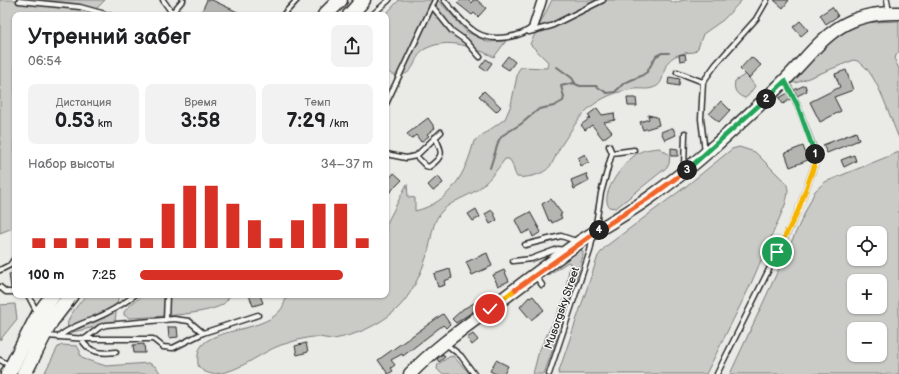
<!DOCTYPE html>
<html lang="ru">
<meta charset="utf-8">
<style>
:root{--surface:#fff;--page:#f2f2f2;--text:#202124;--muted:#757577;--accent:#d93025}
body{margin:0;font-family:"Balsamiq Sans",sans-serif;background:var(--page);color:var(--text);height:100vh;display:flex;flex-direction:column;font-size:15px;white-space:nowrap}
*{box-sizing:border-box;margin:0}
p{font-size:13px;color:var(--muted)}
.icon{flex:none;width:22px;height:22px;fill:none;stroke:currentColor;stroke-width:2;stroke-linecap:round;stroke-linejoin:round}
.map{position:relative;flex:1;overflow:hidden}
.panel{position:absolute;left:12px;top:12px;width:377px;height:286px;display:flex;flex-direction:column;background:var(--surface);border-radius:8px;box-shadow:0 1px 3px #0004}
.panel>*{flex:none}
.tools{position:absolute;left:847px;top:226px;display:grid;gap:8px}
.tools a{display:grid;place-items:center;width:40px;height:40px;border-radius:8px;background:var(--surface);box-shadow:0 1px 3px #0004;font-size:20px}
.pin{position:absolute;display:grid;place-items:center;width:34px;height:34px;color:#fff;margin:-17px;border:2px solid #fff;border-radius:50%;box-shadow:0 1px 4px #0007}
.km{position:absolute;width:20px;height:20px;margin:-10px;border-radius:50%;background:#222;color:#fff;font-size:11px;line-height:20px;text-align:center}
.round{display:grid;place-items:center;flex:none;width:42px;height:42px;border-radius:8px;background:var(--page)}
.overview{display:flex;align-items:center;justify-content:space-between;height:68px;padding:0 16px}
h1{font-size:22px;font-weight:800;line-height:30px}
.metrics{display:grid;grid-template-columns:repeat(3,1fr);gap:6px;height:68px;padding:4px 16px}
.metrics div{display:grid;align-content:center;border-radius:8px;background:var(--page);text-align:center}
.metrics b{font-size:20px;font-weight:800}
.metrics small{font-size:11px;font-weight:400}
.metrics p{font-size:11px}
.chart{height:112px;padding:8px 16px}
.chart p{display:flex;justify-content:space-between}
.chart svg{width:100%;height:72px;margin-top:4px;stroke:var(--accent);stroke-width:6}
ul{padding:0 16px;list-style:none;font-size:13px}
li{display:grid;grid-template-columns:64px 48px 1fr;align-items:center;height:30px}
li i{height:10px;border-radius:5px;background:var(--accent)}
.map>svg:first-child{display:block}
</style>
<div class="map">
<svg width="899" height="374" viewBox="0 0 899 374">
<rect width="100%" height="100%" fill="#eaeae6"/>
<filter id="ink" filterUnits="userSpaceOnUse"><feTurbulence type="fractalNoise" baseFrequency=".025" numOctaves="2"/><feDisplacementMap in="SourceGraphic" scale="8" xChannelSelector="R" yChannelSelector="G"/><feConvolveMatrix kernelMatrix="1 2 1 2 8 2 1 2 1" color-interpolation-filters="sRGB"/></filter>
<g filter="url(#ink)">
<path fill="#cacac7" stroke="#7a7a79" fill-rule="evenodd" d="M0,0H105L90,15H15V227L0,233Z
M399,0H438L467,32L488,42L506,41L494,57C475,48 456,40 435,45C431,46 427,48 423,50C413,59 415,75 399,75C393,76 390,74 386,69L385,15Z
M552,0H669L675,3L683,0H742L723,20L703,34L698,48L694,52C655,54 669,79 657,86C648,91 643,88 634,89C617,91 600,98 587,110C578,118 569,134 562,144C552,160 554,171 532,176C527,177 522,178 517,177C513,171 514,164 509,159H505C497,170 488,182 477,190C466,197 452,201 443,210C431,221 432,241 427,255C421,274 411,296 396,310C379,325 357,335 334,339C328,339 322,337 316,337C305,337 292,342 281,345C259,353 240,372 215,374C209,374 203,372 199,367C197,364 198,359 198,355C200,322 284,338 286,295H386V225L407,184L408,197L415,198V211C450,203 466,173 474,141L505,119L511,105L518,71L521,67L547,68L548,62L530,44Z
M899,21V52L896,55L895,60L899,69V138C890,119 875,64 854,60L796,83L789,82L790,77C809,61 837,31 862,24C874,21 887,22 899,21Z
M746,74L755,86L748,96L745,98C736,95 733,89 735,81Z
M739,147L755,152L786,183C790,191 787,197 785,205L750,286L706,374H558L598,256L605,247L685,187L732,149Z
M659,148L670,155L669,164L666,168L616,208L609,207C599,193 626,160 638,153C645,149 652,149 659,148Z
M899,152V374H730L815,191L825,182ZM854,233H880V259H854ZM854,281H880V307H854ZM854,329H880V355H854Z
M579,248L583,252V256L568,307L544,374H533L539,351L564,300L570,263L568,262L548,275L545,274Z
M86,295H121L118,298L115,321L113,323L73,332C57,327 80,303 86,295Z
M146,295H230C228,299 226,302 222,305C204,315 151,317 129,318L124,315V312C130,304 137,299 146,295Z
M15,304L17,319L0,340V305Z
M62,345L77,346L80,351V355L84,359L106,366L149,363L156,367L161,374H44L58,347Z
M453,356L470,374H442L437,369L438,364L449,357Z"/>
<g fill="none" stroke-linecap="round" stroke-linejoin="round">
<path stroke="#727270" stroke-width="2" d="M557,67L572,78L575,83
M490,168L499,140L503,135L521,124L539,109L554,106L563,101L564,97L561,86L573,83L580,86H596L607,93L615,92L624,83L641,76L647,72L656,56L662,53H669"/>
</g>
<path fill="#b4b4b1" stroke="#2b2b2b" d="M207,0H212L244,15H200Z
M460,0H468L471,3L473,0H477L486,8L478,17L474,13L472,15L457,3Z
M774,0H789L783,8Z
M832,7L838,16L826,24L820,15Z
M800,21L808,30L801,36L793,27Z
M685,54L686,60L680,61L679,55Z
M508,56L515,62L509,70L501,65Z
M751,57L761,65L749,78L740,69Z
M486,59L492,63L486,71L480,67Z
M846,70L853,90L834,97L841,111L820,122L810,102L840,87L835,74Z
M669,77L680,79L679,86L668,84Z
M805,85L807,91L797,96L794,90Z
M484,91L501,107L496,112L479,96Z
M788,93L791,99L783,104L779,98Z
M627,98H636L637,106H628Z
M721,101L730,110L719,122L709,114Z
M597,108L602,115L614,113L615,120L604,122L612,132L603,139L592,125L585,130L581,125L590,118L588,115Z
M648,115L657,117L659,125L643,130L640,122L649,119Z
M428,118L435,128L427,134L429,136L421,142L416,135L411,139L407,134Z
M671,128H673L676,135L665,140L661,132Z
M856,132L859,140L827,153L823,145Z
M803,146L808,160L790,167L785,153Z
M671,148L678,149V156H671Z
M585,154L589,162L581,166L578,158Z
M854,155L856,161L844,167L841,160Z
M394,173L402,180L386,196V175L390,178Z
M586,174L589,181L574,189L571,180Z
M438,176L443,183L433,191L428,185Z
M551,199L562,214L560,215L562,218L552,223L551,220L549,221L542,204Z
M476,209L480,217L473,221L468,214Z
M492,210L497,220L490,224L485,214Z
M530,212L541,232L533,237L530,230L522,234L515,220Z
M487,253L492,266L472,275L466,262Z
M450,269L452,278L444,281L445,285L438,287L434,274Z
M504,270L509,281L498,286L493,275Z
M15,273V288H11L9,274Z
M249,295H260L263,303L253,306Z
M533,296L544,310L531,320L520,307L529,297L530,298Z
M478,301L481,306L456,323L452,319L463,309Z
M443,314L450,324L446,328L443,325L403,356L402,354L391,360L395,365L391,368L393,371L388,374L378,360Z
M168,327H177L178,337L169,338Z
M473,334L478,340L472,345L467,338Z
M306,343L308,352L297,355L295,346Z
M144,344L145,353H134L133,345Z
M443,354L445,357L439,362L437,359Z
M496,360L508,366L504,374H496L490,371Z"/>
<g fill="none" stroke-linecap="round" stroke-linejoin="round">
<defs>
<path id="service" d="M163,0L172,13
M444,0C454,11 464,26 477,33C492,42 523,38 534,25
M887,0L889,12
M19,1L80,7L109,15
M432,6L452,31L466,41L480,57
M170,15L183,0
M283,15L297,0
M372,15L389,0
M529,32L551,26L603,0
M677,72L703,82
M386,104L435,0
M609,146L612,153
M705,152L701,119L703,82L716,64L756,19L767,0
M386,154L406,158L416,156L441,132
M416,156L426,166L429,167C444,156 443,153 435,137
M684,168L685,133
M595,230L601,193L612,153L634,150
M525,245L561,236L576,241
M513,261L531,259L558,249L563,250
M0,270L10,265L15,258
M535,275L542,285
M0,287L6,292H15
M28,295L37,312
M166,320L167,295
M47,336L86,339H153L163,347L173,348L203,333L258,315
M58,337C70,328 81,324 94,319C109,313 123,304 135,295
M81,338C88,353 101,354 116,352
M86,338L100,327L106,325L174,319L189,321L203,333
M446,344L461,356L474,374
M0,360L9,365
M549,374L590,251L593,236
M717,374L798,211L816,161L815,152L797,104L786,81"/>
<path id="minor" d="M534,25L542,0"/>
<path id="secondary" d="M410,374C432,351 458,332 484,313C516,289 548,264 581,241C603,226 627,214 649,198C695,166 735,128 776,89C818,50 832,11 899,13"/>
<path id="trunk" d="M325,15L340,0
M350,15L363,0
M8,374L39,314L53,295
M24,374L51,321L71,295"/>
</defs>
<use href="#service" stroke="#2b2b2b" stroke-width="7"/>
<use href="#minor" stroke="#2b2b2b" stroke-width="11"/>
<use href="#secondary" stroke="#2b2b2b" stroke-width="15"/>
<use href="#trunk" stroke="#2b2b2b" stroke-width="17"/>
<use href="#service" stroke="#f6f6f2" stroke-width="4"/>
<use href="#minor" stroke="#f6f6f2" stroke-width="8"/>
<use href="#secondary" stroke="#f6f6f2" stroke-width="12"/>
<use href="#trunk" stroke="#f6f6f2" stroke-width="14"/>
</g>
</g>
<g fill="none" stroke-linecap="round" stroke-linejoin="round" filter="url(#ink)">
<defs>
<path id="split-1" d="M777,252L798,211L816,161L815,154"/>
<path id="split-2" d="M766,99L785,81L797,104L815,154"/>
<path id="split-3" d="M687,170L766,99"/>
<path id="split-4" d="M599,230L649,198L687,170"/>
<path id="split-5" d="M512,292L599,230"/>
<path id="split-6" d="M490,309L512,292"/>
</defs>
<use href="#split-1" stroke="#fff" stroke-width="8"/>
<use href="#split-2" stroke="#fff" stroke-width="8"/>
<use href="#split-3" stroke="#fff" stroke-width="8"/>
<use href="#split-4" stroke="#fff" stroke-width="8"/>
<use href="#split-5" stroke="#fff" stroke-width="8"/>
<use href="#split-6" stroke="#fff" stroke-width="8"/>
<use href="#split-1" stroke="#f5b400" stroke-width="5"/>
<use href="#split-2" stroke="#22a559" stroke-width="5"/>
<use href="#split-3" stroke="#22a559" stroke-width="5"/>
<use href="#split-4" stroke="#f0652b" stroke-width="5"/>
<use href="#split-5" stroke="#f0652b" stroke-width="5"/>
<use href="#split-6" stroke="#f5b400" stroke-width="5"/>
</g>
<g text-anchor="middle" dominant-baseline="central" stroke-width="3" stroke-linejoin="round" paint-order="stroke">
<g font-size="11" fill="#2b2b2b" stroke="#f6f6f2">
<text transform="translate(562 308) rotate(-71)">Musorgsky Street</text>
</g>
</g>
</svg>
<div class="tools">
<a><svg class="icon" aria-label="locate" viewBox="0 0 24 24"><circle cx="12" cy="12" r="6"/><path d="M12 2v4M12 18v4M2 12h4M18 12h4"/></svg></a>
<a>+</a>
<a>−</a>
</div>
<div class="pin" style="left:777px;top:252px;background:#1e9e55"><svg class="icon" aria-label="arrive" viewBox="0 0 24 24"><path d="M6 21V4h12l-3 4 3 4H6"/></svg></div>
<div class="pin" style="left:490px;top:309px;background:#d93025"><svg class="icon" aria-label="check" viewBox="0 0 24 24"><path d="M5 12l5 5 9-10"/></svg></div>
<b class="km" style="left:815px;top:154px">1</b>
<b class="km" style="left:766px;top:99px">2</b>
<b class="km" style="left:687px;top:170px">3</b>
<b class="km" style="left:599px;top:230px">4</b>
<section class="panel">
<div class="overview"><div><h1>Утренний забег</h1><p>06:54</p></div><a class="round"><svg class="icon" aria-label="share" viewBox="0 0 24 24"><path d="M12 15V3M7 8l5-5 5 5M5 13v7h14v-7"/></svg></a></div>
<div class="metrics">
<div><p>Дистанция</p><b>0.53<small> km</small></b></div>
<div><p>Время</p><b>3:58</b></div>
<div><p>Темп</p><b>7:29<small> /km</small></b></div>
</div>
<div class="chart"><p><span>Набор высоты</span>34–37 m</p>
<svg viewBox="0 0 160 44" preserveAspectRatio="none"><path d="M5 44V38M15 44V38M25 44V38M35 44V38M45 44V38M55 44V38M65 44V17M75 44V6M85 44V6M95 44V17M105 44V27M115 44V38M125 44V27M135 44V17M145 44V17M155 44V38"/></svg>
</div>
<ul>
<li><b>100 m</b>7:25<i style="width:87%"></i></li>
</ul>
</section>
</div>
